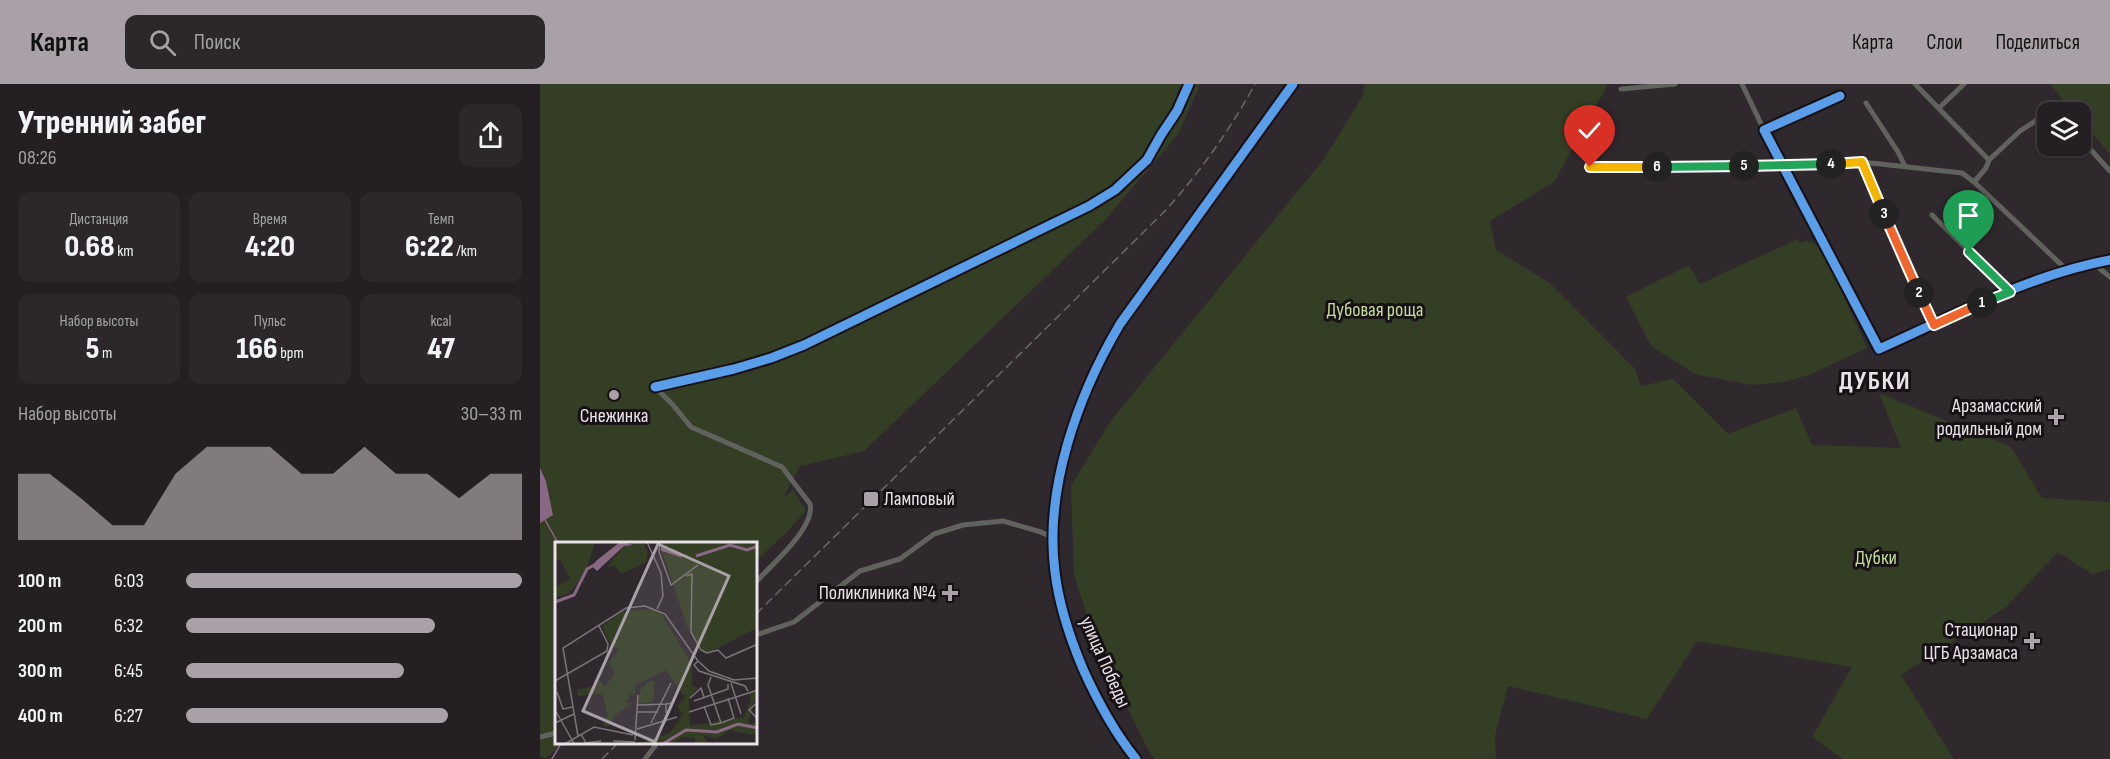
<!DOCTYPE html>
<html lang="ru">
<meta charset="utf-8">
<style>
:root{--surface:#231f22;--page:#2b272a;--text:#f1f3f6;--muted:#a3a2a5;--line:#403d40;--accent:#a9a1a7}
body{margin:0;font-family:"Sofia Sans Condensed",sans-serif;background:var(--page);color:var(--text);height:100vh;display:flex;flex-direction:column;font-size:22px;white-space:nowrap}
*{box-sizing:border-box;margin:0}
p{font-size:20px;color:var(--muted)}
.icon{flex:none;width:33px;height:33px;fill:none;stroke:currentColor;stroke-width:2;stroke-linecap:round;stroke-linejoin:round}
.map{position:relative;flex:1;overflow:hidden}
.drawer{display:flex;flex-direction:column;background:var(--surface);width:540px}
.drawer>*{flex:none}
.buttons{position:absolute;left:1497px;top:18px;display:grid;gap:12px}
.buttons a{display:grid;place-items:center;width:54px;height:54px;border-radius:12px;background:var(--surface);box-shadow:0 2px 4px #0004,0 0 0 2px var(--line);font-size:30px}
.pin{position:absolute;display:grid;place-items:center;width:51px;height:51px;color:#fff;margin:-62px -26px;border-radius:50% 50% 50% 0;rotate:-45deg;box-shadow:0 0 6px #0007}
.pin .icon{rotate:45deg}
.km{position:absolute;width:30px;height:30px;margin:-15px;border-radius:50%;background:#222;color:#fff;font-size:16px;line-height:30px;text-align:center}
.round{display:grid;place-items:center;flex:none;width:63px;height:63px;border-radius:12px;background:var(--page)}
.summary{display:flex;align-items:center;justify-content:space-between;height:102px;padding:0 18px}
h1{font-size:33px;font-weight:800;line-height:45px}
.stats{display:grid;grid-template-columns:repeat(3,1fr);gap:9px;height:102px;padding:6px 18px}
.stats div{display:grid;align-content:center;border-radius:12px;background:var(--page);text-align:center}
.stats b{font-size:30px;font-weight:800}
.stats small{font-size:16px;font-weight:400}
.stats p{font-size:16px}
.chart{height:168px;padding:12px 18px}
.chart p{display:flex;justify-content:space-between}
.chart svg{width:100%;height:108px;margin-top:6px;fill:var(--accent);opacity:.7}
ul{padding:0 18px;list-style:none;font-size:20px}
li{display:grid;grid-template-columns:96px 72px 1fr;align-items:center;height:45px}
li i{height:15px;border-radius:8px;background:var(--accent)}
header{display:flex;align-items:center;gap:36px;box-sizing:border-box;height:84px;padding:0 30px;background:var(--accent);color:#111}
header strong{font-size:28px}
nav{display:flex;gap:33px;margin-inline-start:auto;font-size:21px}
.search{width:420px;height:54px;background:var(--page);display:flex;align-items:center;gap:15px;box-sizing:border-box;padding:0 21px;border-radius:12px;color:var(--muted);font-size:22px}
main{display:flex;flex:1;min-height:0}
.map>svg:first-child{display:block}
</style>
<header>
<strong>Карта</strong>
<div class="search"><svg class="icon" aria-label="search" viewBox="0 0 24 24"><circle cx="10" cy="10" r="6"/><path d="M15 15l6 6"/></svg>Поиск</div>
<nav><a>Карта</a><a>Слои</a><a>Поделиться</a></nav>
</header>
<main>
<section class="drawer">
<div class="summary"><div><h1>Утренний забег</h1><p>08:26</p></div><a class="round"><svg class="icon" aria-label="share" viewBox="0 0 24 24"><path d="M12 15V3M7 8l5-5 5 5M5 13v7h14v-7"/></svg></a></div>
<div class="stats">
<div><p>Дистанция</p><b>0.68<small> km</small></b></div>
<div><p>Время</p><b>4:20</b></div>
<div><p>Темп</p><b>6:22<small> /km</small></b></div>
</div>
<div class="stats">
<div><p>Набор высоты</p><b>5<small> m</small></b></div>
<div><p>Пульс</p><b>166<small> bpm</small></b></div>
<div><p>kcal</p><b>47</b></div>
</div>
<div class="chart"><p><span>Набор высоты</span>30–33 m</p>
<svg viewBox="0 0 160 44" preserveAspectRatio="none"><path d="M0 44V17L10 17L20 27L30 38L40 38L50 17L60 6L70 6L80 6L90 17L100 17L110 6L120 17L130 17L140 27L150 17L160 17V44z"/></svg>
</div>
<ul>
<li><b>100 m</b>6:03<i style="width:100%"></i></li>
<li><b>200 m</b>6:32<i style="width:74%"></i></li>
<li><b>300 m</b>6:45<i style="width:65%"></i></li>
<li><b>400 m</b>6:27<i style="width:78%"></i></li>
</ul>
</section>
<div class="map">
<svg width="1570" height="675" viewBox="0 0 1570 675">
<rect width="100%" height="100%" fill="#2f292e"/>
<path fill="#343e24" d="M0,0H660L639,49L565,136L324,367L260,382L243,414L253,406L266,426L249,446L216,477V459H16V658L22,659L6,674L0,672V439L13,431L6,397L0,384Z
M825,0H1068L1014,98L950,137L956,166L1010,199L1095,285L1101,302L1133,295L1188,350L1256,324L1272,361L1361,364L1339,309L1471,363L1502,414L1570,418V485L1552,490L1518,468L1466,523L1361,591L1414,675H1303L1272,653L1312,583L1157,557L1107,635L968,602L955,652L956,675H615L607,664L557,562L534,491L531,402L570,338L784,75L822,13Z
M1510,0H1570V70L1541,37L1540,28H1533Z
M1258,155L1260,159L1265,157L1273,159L1283,166L1327,264L1271,290L1245,298L1211,301L1155,290L1111,262L1086,213L1149,181L1160,200Z"/>
<path fill="#896883" d="M0,384L6,397L13,431L0,439Z"/>
<g fill="none" stroke-linecap="round" stroke-linejoin="round">
<path stroke="#896883" stroke-width="1.5" d="M5,436L18,459
M12,675L22,658"/>
<path stroke="#61625e" stroke-width="5" d="M1202,0L1224,46
M1375,0L1449,76L1446,84L1434,98
M1081,5L1135,0
M1300,12L1224,46L1339,265C1413,232 1489,191 1570,176
M1326,19L1358,68L1365,82
M1399,24L1424,0
M1551,66L1570,87
M1449,76L1480,47L1508,29
M1322,78L1353,153L1394,241
M1050,83L1241,82L1322,78L1422,89L1434,98L1528,187
M1392,131L1470,208
M1553,179L1570,193
M115,303L194,285L231,274L264,261L549,122L575,106L607,76L621,51L637,27L649,0
M115,303L133,321L151,343L242,383L270,420C276,443 231,481 216,498
M216,551L254,538L320,487L360,475L394,450L423,441L463,437L501,448L513,454
M0,653L16,649
M105,675L118,658"/>
<path stroke="#646461" stroke-width="8" d="M596,675C574,648 557,616 543,585C530,554 519,522 515,488C504,405 538,311 580,240L753,0"/>
<path stroke="#696867" stroke-width="1.5" stroke-dasharray="9 4.5" stroke-linecap="butt" d="M216,530L625,127C660,88 690,46 715,0
M62,675L79,658"/>
<defs>
<path id="cycleway" d="M1300,12L1224,46L1339,265C1413,232 1489,191 1570,176
M115,303L194,285L231,274L264,261L549,122L575,106L607,76L621,51L637,27L649,0
M596,675C574,648 557,616 543,585C530,554 519,522 515,488C504,405 538,311 580,240L753,0"/>
</defs>
<use href="#cycleway" stroke="#171116" stroke-width="13"/>
<use href="#cycleway" stroke="#5a9eea" stroke-width="9"/>
</g>
<g fill="none" stroke-linecap="round" stroke-linejoin="round">
<defs>
<path id="split-1" d="M1429,168L1470,208L1442,219"/>
<path id="split-2" d="M1379,209L1394,241L1442,219"/>
<path id="split-3" d="M1344,130L1379,209"/>
<path id="split-4" d="M1291,80L1322,78L1344,130"/>
<path id="split-5" d="M1204,82L1291,80"/>
<path id="split-6" d="M1117,83L1204,82"/>
<path id="split-7" d="M1050,83H1117"/>
</defs>
<use href="#split-1" stroke="#fff" stroke-width="12"/>
<use href="#split-2" stroke="#fff" stroke-width="12"/>
<use href="#split-3" stroke="#fff" stroke-width="12"/>
<use href="#split-4" stroke="#fff" stroke-width="12"/>
<use href="#split-5" stroke="#fff" stroke-width="12"/>
<use href="#split-6" stroke="#fff" stroke-width="12"/>
<use href="#split-7" stroke="#fff" stroke-width="12"/>
<use href="#split-1" stroke="#22a559" stroke-width="8"/>
<use href="#split-2" stroke="#f0652b" stroke-width="8"/>
<use href="#split-3" stroke="#f0652b" stroke-width="8"/>
<use href="#split-4" stroke="#f5b400" stroke-width="8"/>
<use href="#split-5" stroke="#22a559" stroke-width="8"/>
<use href="#split-6" stroke="#22a559" stroke-width="8"/>
<use href="#split-7" stroke="#f5b400" stroke-width="8"/>
</g>
<g fill="#a9a1a7" stroke="#171116" stroke-width="2">
<circle cx="74" cy="311" r="6"/>
<path d="M1513 324h6v6h6v6h-6v6h-6v-6h-6v-6h6z"/>
<rect x="323" y="407" width="16" height="16" rx="3"/>
<path d="M407 500h6v6h6v6h-6v6h-6v-6h-6v-6h6z"/>
<path d="M1489 548h6v6h6v6h-6v6h-6v-6h-6v-6h6z"/>
</g>
<g text-anchor="middle" dominant-baseline="central" stroke-width="6" stroke-linejoin="round" paint-order="stroke">
<g font-size="20" fill="#c2dc9b" stroke="#171116">
<text x="835" y="226">Дубовая роща</text>
<text x="1336" y="474">Дубки</text>
</g>
<g font-size="20" fill="#eae2e8" stroke="#171116" text-anchor="end">
<text x="1502" y="322">Арзамасский<tspan x="1502" dy="23">родильный дом</tspan></text>
<text x="74" y="332" text-anchor="middle">Снежинка</text>
<text x="344" y="415" text-anchor="start">Ламповый</text>
<text x="396" y="509">Поликлиника №4</text>
<text x="1478" y="546">Стационар<tspan x="1478" dy="23">ЦГБ Арзамаса</tspan></text>
</g>
<g font-size="20" fill="#eae2e8" stroke="#171116">
<text transform="translate(565 578) rotate(66)">улица Победы</text>
</g>
<g font-size="26" font-weight="bold" letter-spacing="1.5" fill="#eae2e8" stroke="#171116">
<text x="1335" y="297">ДУБКИ</text>
</g>
</g>
<g transform="translate(15 458)">
<rect width="202" height="202" fill="#2f292e"/>
<path d="M0,0H40L30,32L14,51L0,56V45L15,37L5,17L0,19ZM76,0L89,2L93,12L90,21L66,32L61,24L52,25L69,4L79,3ZM104,0H202V86L153,111L148,109L133,87ZM97,67L106,71L137,123V143L142,146L134,157L135,184L189,175L196,157L193,150H202L193,181H202V189L198,193L175,188L161,197L148,193L154,202H132L140,201V196L128,195L116,202H81L115,191L125,177L127,172L122,164L130,156L111,128L81,143L80,152H76L71,161H78L59,174L54,184H47L53,173L47,151L23,154L22,148L39,144L45,138L50,145L60,131L54,121L64,108L56,103L47,84L67,69ZM94,139H100L98,160L83,162L85,148Z" fill="#343e24"/>
<path d="M65,0L79,3L69,4L42,29L38,25L41,19Z" fill="#896883"/>
<path fill="none" stroke="#896883" stroke-width="3" d="M106,7L127,14M141,14L175,3L192,8L203,4M0,60L19,53L32,27L41,22M106,203L131,188L162,190L183,182L203,186"/>
<path fill="none" stroke="#7a7378" stroke-width="1.5" d="M92,0L106,31L108,54L102,67M105,0L104,10L116,43L143,23M131,34L137,32L136,90L146,108L152,111L163,108L171,116L203,102M143,119L139,123L144,129L190,144L193,149M156,135L153,143L166,181M0,139L52,109L53,102L44,84M176,141L186,172M2,150L8,167L18,165M135,156L146,146L149,155M139,159L173,147V142M203,160L194,168L203,177M111,162L118,161L123,148M83,163L111,162V171M149,164L156,183L166,181L179,176L173,156M0,168L20,203M83,170H103M134,170L203,148M0,181L19,172M96,181L116,141M82,187L122,175M26,192L31,201L46,199M23,194L8,106L71,66L90,64L110,72L143,119L154,129L179,138L203,136M80,198L83,153M58,199L80,200M8,203L39,185L78,193"/>
<path fill="#a9a1a7" fill-opacity="0.15" stroke="#a9a1a7" stroke-width="3" d="M103,2L174,34L100,200L28,169Z"/>
<rect width="202" height="202" fill="none" stroke="#eae2e8" stroke-width="3"/>
</g>
</svg>
<div class="buttons">
<a><svg class="icon" aria-label="layers" viewBox="0 0 24 24"><path d="M12 4l9 5-9 5-9-5zM3 14l9 5 9-5"/></svg></a>
</div>
<div class="pin" style="left:1429px;top:168px;background:#1e9e55"><svg class="icon" aria-label="arrive" viewBox="0 0 24 24"><path d="M6 21V4h12l-3 4 3 4H6"/></svg></div>
<div class="pin" style="left:1050px;top:83px;background:#d93025"><svg class="icon" aria-label="check" viewBox="0 0 24 24"><path d="M5 12l5 5 9-10"/></svg></div>
<b class="km" style="left:1442px;top:219px">1</b>
<b class="km" style="left:1379px;top:209px">2</b>
<b class="km" style="left:1344px;top:130px">3</b>
<b class="km" style="left:1291px;top:80px">4</b>
<b class="km" style="left:1204px;top:82px">5</b>
<b class="km" style="left:1117px;top:83px">6</b>
</div>
</main>
